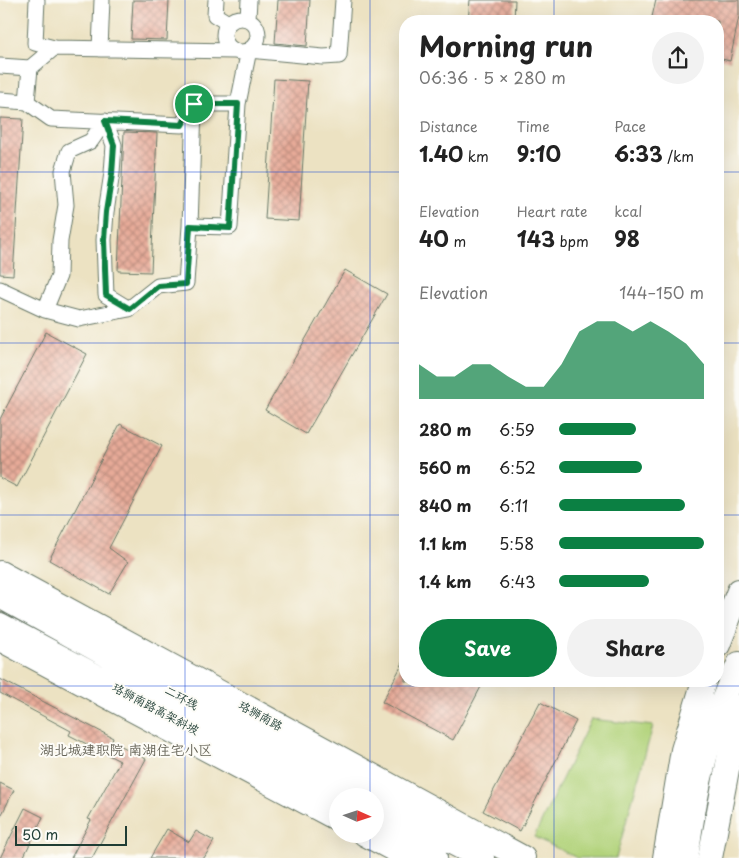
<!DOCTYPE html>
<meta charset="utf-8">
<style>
:root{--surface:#fff;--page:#f2f2f2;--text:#222;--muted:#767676;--accent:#0b8043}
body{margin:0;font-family:"Playpen Sans","LXGW WenKai TC",sans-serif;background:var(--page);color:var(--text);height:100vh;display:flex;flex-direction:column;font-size:19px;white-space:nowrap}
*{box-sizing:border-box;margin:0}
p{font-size:16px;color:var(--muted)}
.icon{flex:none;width:28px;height:28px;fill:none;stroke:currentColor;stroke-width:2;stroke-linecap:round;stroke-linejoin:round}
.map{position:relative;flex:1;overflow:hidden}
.details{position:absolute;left:399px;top:15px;width:325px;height:672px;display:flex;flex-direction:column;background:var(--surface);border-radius:20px;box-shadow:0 5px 20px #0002}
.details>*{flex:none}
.needle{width:32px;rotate:93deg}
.buttons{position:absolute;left:329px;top:788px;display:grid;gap:10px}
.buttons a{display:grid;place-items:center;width:55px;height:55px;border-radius:50%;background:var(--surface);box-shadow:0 5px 20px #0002;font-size:25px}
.scale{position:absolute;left:15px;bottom:12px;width:112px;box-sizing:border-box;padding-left:5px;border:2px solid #1f3d34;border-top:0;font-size:14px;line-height:18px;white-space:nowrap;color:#1f3d34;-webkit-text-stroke:4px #fdfcf7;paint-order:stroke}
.pin{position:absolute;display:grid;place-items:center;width:42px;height:42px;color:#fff;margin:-21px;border:2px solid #fff;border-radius:50%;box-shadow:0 1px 5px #0007}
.round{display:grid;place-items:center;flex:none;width:52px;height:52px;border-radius:26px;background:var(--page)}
.headline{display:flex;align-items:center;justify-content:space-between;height:85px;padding:0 20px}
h1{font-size:28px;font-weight:700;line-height:38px}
.figures{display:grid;grid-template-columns:repeat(3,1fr);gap:8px;height:85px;padding:5px 20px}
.figures div{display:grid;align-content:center}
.figures b{font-size:21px;font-weight:700}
.figures small{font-size:14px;font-weight:400}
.figures p{font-size:14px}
.chart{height:140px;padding:10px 20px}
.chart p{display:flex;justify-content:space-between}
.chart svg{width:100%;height:90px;margin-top:5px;fill:var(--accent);opacity:.7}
.cta{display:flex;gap:10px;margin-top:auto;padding:10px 20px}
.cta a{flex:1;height:58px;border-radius:30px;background:var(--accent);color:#fff;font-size:20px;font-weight:700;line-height:58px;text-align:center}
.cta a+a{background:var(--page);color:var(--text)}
ul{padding:0 20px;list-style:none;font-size:16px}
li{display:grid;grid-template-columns:80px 60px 1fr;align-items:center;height:38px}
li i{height:12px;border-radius:6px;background:var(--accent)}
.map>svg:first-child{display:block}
</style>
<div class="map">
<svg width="739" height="858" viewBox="0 0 739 858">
<defs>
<pattern id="building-cross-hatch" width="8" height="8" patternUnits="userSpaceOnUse" patternTransform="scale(1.25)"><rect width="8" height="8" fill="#e7aa98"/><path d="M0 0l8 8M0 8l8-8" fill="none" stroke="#bb8c7d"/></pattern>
</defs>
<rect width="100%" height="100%" fill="#fdfcf7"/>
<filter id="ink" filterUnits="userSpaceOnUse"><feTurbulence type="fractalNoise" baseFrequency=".02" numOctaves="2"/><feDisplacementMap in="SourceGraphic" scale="10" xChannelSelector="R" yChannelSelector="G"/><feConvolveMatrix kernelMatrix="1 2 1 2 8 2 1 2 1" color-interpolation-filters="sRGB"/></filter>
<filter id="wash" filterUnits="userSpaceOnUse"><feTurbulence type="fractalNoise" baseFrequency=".0096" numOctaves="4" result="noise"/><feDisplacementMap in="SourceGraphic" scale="20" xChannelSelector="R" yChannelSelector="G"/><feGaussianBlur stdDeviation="1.12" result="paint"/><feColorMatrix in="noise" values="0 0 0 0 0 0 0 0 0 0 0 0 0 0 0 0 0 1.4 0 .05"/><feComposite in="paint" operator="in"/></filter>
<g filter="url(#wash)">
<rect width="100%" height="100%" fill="#ece2c2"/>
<path fill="#b2d37c" stroke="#688858" d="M591,719L653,726L616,858H577L534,837Z"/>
<g id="blocks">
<path fill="url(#building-cross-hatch)" d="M133,0H169L167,40L131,39Z
M278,0H310L307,46L275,43Z
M470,0H515L514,21H468Z
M656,0H739V16L730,61L718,58V21H651Z
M274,79L308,81L299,221L265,219Z
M0,118L23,119L13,275L0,274Z
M124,132L157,133L151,272L118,271Z
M345,270L387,294L306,434L265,410Z
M46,332L87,354L17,487L0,478V419Z
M120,424L162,446L109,548L128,562L109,594L49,560Z
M405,659V681H484L453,740L382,702Z
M0,679L113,738L112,741L146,759L92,858H71L91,820L88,819L120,761L69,735L71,731L0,693Z
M540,702L576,721L520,831L483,811Z
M0,783L14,790L0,818Z
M25,808L43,817L23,858H0Z
M167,829L189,842L196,831L214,841L204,858H150Z"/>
</g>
</g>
<g filter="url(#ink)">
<use href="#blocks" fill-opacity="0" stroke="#677766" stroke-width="1"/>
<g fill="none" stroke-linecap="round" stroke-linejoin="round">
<defs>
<path id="minor" d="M37,0L35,43L54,48
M216,0L215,15L228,23
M224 35a17 17 0 1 1 34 0a17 17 0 1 1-34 0Z
M248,18L249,0
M100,49L102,0
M235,51L54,48L30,68L27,102L51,119L182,125L194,104H238L249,50L323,57L339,56L343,0
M0,66L30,68
M0,100L27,102
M194,107L190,226L230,227L238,104
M0,289L45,310
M129,309L106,295L104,240L106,212L112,173L114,145L105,121L91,141L69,151L63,171L66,205L60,241L59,276L45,310L79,319L129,309L158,286L186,283L190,226"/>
<path id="primary" d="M0,573L523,858
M0,639L338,819
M365,834L410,858
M710,858L739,707"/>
<path id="trunk" d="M0,596L364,796
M0,625L338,805
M718,645L739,591
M375,802L482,858
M375,825L435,858
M665,858L683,750L704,681
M686,858C695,791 709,724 739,664"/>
</defs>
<use href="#minor" stroke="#677766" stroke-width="17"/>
<use href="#primary" stroke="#677766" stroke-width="26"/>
<use href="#trunk" stroke="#677766" stroke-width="26"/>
<use href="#minor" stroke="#fff" stroke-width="15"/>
<use href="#primary" stroke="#fff" stroke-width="24"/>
<use href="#trunk" stroke="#fff" stroke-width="24"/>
</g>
</g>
<g fill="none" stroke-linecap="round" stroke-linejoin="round" filter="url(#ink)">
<defs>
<path id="route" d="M194,104H238L230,228L190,226L186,284L158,286L130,309L106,295L104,240L106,212L112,174L114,145L105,121L182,125Z"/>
</defs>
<use href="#route" stroke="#fff" stroke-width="10"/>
<use href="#route" stroke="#0b8043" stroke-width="6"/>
</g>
<path fill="none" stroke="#1d4ed8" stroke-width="1" stroke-opacity="0.55" d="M185,0V858M370,0V796M554,0V21M0,172H405M718,172H739M0,343H405M718,343H739M0,515H405M718,515H739M554,681V858M0,686H739M370,834V858"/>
<g text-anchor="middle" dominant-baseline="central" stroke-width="4" stroke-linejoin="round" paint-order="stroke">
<g font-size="12" fill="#1f3d34" stroke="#fdfcf7">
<text transform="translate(182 697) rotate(29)">二环线</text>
<text transform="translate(156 708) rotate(28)">珞狮南路高架斜坡</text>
<text transform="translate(261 715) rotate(29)">珞狮南路</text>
</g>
<g font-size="14" fill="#656357" stroke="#fdfcf7">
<text x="126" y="749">湖北城建职院 南湖住宅小区</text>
</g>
</g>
</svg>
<div class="buttons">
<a><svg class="needle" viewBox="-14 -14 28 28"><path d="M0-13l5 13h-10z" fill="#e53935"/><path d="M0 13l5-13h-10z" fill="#767676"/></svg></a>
</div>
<div class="scale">50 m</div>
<div class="pin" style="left:194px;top:104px;background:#1e9e55"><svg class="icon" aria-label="arrive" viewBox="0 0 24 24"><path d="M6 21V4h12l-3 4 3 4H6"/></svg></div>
<section class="details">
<div class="headline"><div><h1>Morning run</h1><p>06:36 · 5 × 280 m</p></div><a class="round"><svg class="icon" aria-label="share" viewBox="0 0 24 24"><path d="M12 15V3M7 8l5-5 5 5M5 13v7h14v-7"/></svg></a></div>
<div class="figures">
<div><p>Distance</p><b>1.40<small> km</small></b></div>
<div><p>Time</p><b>9:10</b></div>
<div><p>Pace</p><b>6:33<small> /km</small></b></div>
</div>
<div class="figures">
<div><p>Elevation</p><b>40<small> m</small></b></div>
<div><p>Heart rate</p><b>143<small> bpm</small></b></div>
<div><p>kcal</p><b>98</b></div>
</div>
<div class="chart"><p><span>Elevation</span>144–150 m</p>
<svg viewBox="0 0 160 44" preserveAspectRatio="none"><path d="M0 44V27L10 33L20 33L30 27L40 27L50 33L60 38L70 38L80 27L90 11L100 6L110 6L120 11L130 6L140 11L150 17L160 27V44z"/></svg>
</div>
<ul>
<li><b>280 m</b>6:59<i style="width:53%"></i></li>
<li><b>560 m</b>6:52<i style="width:57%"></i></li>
<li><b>840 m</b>6:11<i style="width:87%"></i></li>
<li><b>1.1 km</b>5:58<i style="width:100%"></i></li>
<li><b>1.4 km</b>6:43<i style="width:62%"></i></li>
</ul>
<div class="cta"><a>Save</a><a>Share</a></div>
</section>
</div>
